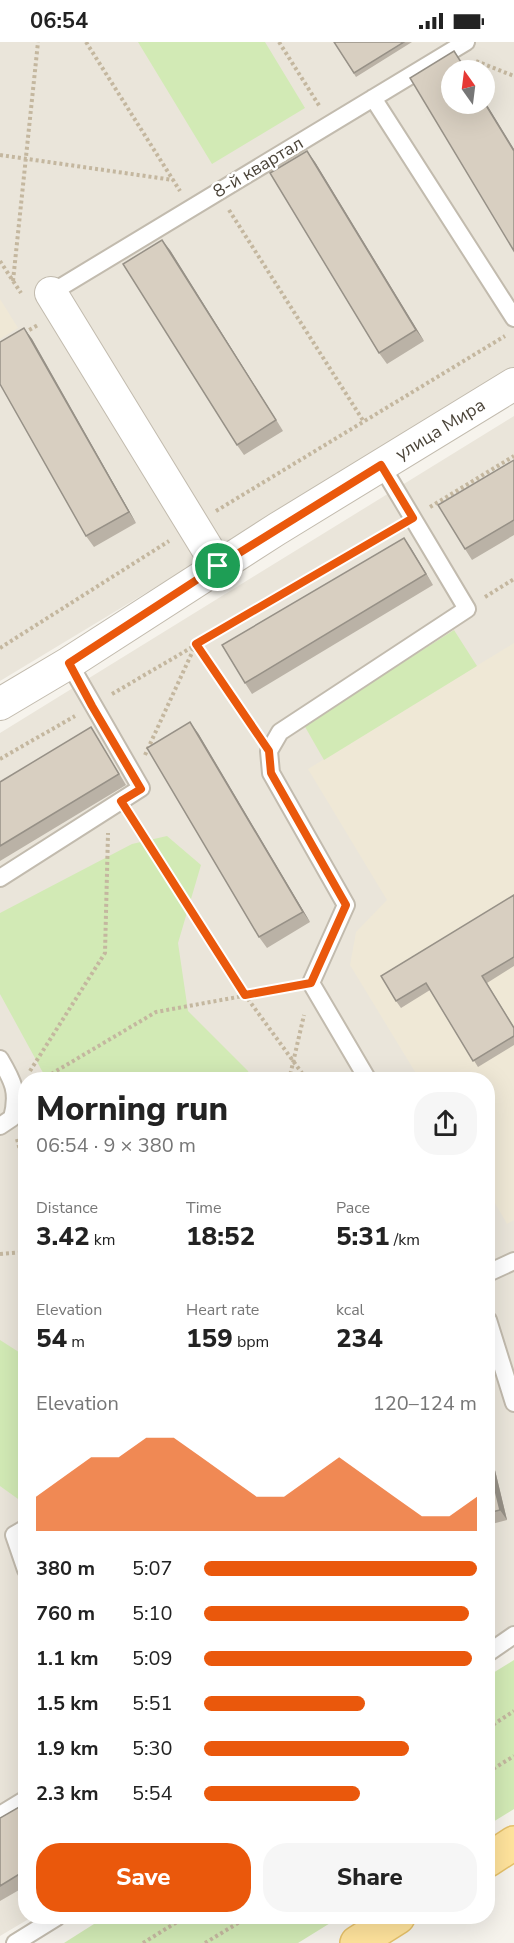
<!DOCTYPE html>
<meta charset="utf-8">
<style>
:root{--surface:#fff;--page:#f6f6f6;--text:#222;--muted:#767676;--accent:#ea580c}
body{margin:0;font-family:"Nunito Sans",sans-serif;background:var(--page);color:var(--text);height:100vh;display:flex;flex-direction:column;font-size:22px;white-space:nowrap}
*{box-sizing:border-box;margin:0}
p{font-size:20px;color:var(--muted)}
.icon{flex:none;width:33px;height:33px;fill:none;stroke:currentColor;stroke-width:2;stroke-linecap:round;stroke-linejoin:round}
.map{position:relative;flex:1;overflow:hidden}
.side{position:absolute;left:18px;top:1030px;width:477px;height:852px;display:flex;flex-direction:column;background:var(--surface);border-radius:24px;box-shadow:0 6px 24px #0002}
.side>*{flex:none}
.needle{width:39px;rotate:346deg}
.buttons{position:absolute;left:441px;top:18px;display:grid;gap:12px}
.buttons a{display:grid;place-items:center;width:54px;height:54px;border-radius:50%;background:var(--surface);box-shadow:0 6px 24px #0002;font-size:30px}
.pin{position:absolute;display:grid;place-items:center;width:51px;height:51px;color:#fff;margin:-26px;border:3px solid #fff;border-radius:50%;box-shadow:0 2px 6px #0007}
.round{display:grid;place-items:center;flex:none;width:63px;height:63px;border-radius:24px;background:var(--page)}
.summary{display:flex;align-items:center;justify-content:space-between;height:102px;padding:0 18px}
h1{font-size:33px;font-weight:800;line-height:45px}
.figures{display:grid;grid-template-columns:repeat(3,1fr);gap:9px;height:102px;padding:6px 18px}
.figures div{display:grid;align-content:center}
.figures b{font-size:26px;font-weight:800}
.figures small{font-size:16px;font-weight:400}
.figures p{font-size:16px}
.chart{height:168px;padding:12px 18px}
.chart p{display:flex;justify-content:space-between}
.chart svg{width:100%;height:108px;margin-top:6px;fill:var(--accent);opacity:.7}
.primary-button{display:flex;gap:12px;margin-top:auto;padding:12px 18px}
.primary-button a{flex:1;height:69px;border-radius:24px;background:var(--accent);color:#fff;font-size:24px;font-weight:800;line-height:69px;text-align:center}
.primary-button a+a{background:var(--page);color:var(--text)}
ul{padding:0 18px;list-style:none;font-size:20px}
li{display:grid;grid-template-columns:96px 72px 1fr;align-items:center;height:45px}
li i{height:15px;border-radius:8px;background:var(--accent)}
.status{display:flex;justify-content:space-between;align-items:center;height:42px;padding:0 30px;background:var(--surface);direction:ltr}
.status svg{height:16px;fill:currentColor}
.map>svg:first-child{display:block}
</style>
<div class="status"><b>06:54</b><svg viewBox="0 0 49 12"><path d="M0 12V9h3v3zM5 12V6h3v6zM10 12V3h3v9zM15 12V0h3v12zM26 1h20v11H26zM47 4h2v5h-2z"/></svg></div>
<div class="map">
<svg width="514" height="1901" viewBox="0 0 514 1901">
<rect width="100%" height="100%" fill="#f6f3ec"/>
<path fill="#eae5da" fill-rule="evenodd" d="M0,0H514V329L0,639ZM452,28H484V62H452Z
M514,374V1588L488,1604V1038H26V1875H32L0,1894V691Z"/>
<path fill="#efe8d6" d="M0,257L18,286L0,297Z
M514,601V1178L507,1182L488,1149V1038H420L350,923L356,890L387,858L308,727Z"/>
<path fill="#d2eab5" d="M138,0H265L305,66L212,122Z
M454,588L477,624L324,718L304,683Z
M167,794L201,823L178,901L188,969L248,1029L252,1038H47L0,952V871L132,802Z
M0,1298L25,1314V1462L0,1444Z
M514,1618V1767L488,1783V1634Z
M105,1875H340L298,1901H64Z"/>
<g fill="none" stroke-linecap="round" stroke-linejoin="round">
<defs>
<path id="service" d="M373,56L514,276
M51,251L466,0
M0,836L141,746L69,621
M0,1017C13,1039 19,1050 12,1076L0,1084
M368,1038L311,941L346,863L271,731L269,709L280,690L467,567L381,423
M488,1231L514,1219
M488,1278L514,1361
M26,1486L14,1493L26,1528
M488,1611L514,1593
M0,1773L26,1757
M15,1901L57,1875"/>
<g id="minor">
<path d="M51,251L218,524"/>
<path id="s1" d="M0,662L69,621L277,487L514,342"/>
</g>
<path id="primary" d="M488,1818L514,1801
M357,1901L398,1875"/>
</defs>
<use href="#service" stroke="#c2bbae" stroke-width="20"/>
<use href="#minor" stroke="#c2bbae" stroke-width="34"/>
<use href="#primary" stroke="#e6c16a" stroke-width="36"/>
<path stroke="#c4b79f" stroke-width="4" stroke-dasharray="3 3" stroke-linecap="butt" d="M86,0L180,149
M279,0L320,65
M476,19L514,34
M0,113L173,138
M229,168L364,380
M0,219L21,251
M13,239L38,0
M24,291L38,283
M430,465L514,414
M216,469L505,294
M485,555L514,537
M0,606L169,499
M112,652L396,486
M145,713L196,602L255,689
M0,717L75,674
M131,775L245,953L307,1038
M30,1029L105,911L108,791
M41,1038L156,970L292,945
M289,1038L304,973
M17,1097L26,1131
M0,1212L26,1210
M488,1686L514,1669
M488,1730L514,1714
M143,1901L185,1875
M205,1901L248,1875"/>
<use href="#service" stroke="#fff" stroke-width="16"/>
<use href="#minor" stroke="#fff" stroke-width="32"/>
<use href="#primary" stroke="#ffe39c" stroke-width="33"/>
</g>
<path fill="#bab2a6" d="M334,0H412L356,35Z
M315,120L424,299L387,322L379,311Z
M170,208L283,389L244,413L237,403Z
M24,286L32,297L136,481L94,505L86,494Z
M514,418V493L472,518L465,507Z
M404,496L433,543L252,652L245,641Z
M198,691L310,880L267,906L259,895Z
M98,696L126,743L0,819V740Z
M514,853V924L487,941L514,985V1003L478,1025L430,948L401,966L396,959Z
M488,1399L507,1478L488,1483Z
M26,1761V1844L0,1859V1776Z"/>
<path fill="#979187" d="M484,58L514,107V109L484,60Z
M307,109L315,120L424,299L416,288Z
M162,198L170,208L283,389L276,378Z
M24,286L32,297L136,481L129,470Z
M404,496L411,506L433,543L426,532Z
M190,680L198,691L310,880L303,870Z
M488,1399L507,1478L500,1468L488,1419Z"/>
<path fill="#d8cfc1" stroke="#979187" stroke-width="1.5" d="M334,0H404L354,31Z
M454,9L466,28H452V62H484V60L514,109V209L410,36Z
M307,109L416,288L379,311L270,131Z
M162,198L276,378L237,403L123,222Z
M24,286L129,470L86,494L0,342V300Z
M514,418V478L465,507L438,463Z
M404,496L426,532L245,641L222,603Z
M190,680L303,870L259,895L147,706Z
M91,685L119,732L0,804V740Z
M514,853V915L482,934L514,986V994L473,1019L426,941L396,959L381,934Z
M488,1419L500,1468L488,1471Z
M26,1761V1828L0,1844V1776Z"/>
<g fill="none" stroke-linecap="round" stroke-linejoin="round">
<defs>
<path id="route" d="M381,423L413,476L196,602L269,709L271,731L346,863L311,941L245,953L121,759L141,747L92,664L69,621L218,524Z"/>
</defs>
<use href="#route" stroke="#fff" stroke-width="12"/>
<use href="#route" stroke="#ea580c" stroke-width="8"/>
</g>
<g text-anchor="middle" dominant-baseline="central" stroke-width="5" stroke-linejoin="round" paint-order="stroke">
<g font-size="18" fill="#4b4439" stroke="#fff">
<text transform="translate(258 125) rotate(-31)">8-й квартал</text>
<text stroke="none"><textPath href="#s1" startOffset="519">улица Мира</textPath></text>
</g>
</g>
</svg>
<div class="buttons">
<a><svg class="needle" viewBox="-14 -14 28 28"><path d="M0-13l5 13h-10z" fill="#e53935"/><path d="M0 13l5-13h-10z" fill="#767676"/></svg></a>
</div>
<div class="pin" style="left:218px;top:524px;background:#1e9e55"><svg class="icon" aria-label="arrive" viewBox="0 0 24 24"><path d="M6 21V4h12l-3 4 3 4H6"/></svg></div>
<section class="side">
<div class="summary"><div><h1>Morning run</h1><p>06:54 · 9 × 380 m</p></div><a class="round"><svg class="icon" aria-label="share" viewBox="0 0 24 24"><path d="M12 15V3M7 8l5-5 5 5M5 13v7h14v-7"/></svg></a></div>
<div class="figures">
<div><p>Distance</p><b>3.42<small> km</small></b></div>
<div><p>Time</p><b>18:52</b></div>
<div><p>Pace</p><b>5:31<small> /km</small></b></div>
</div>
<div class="figures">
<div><p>Elevation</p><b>54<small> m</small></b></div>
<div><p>Heart rate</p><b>159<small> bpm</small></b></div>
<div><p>kcal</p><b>234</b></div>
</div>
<div class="chart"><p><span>Elevation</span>120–124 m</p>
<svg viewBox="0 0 160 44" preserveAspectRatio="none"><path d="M0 44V30L10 22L20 14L30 14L40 6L50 6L60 14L70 22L80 30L90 30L100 22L110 14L120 22L130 30L140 38L150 38L160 30V44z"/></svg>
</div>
<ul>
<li><b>380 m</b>5:07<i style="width:100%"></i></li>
<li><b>760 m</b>5:10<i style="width:97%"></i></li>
<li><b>1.1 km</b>5:09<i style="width:98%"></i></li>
<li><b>1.5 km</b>5:51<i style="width:59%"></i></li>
<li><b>1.9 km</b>5:30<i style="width:75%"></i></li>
<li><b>2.3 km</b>5:54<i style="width:57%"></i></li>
</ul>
<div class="primary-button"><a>Save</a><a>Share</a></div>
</section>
</div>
